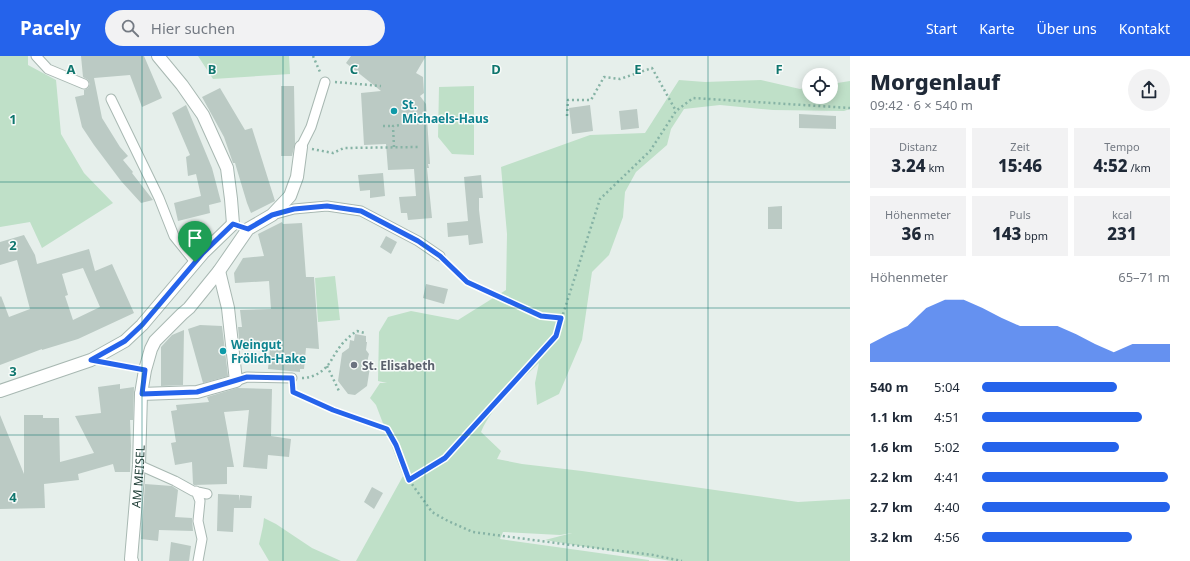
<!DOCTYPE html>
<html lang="de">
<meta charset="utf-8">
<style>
:root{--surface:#fff;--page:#f2f2f3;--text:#1f2937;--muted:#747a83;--accent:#2563eb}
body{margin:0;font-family:"Noto Sans",sans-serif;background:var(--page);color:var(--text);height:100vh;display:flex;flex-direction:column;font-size:15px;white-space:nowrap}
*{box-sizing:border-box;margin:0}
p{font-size:13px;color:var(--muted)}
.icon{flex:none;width:22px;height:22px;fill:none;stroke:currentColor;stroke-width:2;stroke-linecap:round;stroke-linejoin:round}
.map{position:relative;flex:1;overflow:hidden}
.panel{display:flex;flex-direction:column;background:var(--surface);width:340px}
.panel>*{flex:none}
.tools{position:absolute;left:802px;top:12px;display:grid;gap:8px}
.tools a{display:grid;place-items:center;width:36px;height:36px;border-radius:50%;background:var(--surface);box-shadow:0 2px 10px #0003;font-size:20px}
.pin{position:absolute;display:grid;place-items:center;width:34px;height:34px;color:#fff;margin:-41px -17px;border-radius:50% 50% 50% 0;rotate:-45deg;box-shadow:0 0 4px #0007}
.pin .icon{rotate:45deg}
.round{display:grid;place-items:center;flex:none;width:42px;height:42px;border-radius:21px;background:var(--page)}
.headline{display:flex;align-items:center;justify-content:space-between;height:68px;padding:0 20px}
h1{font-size:22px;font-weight:800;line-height:30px}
.figures{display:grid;grid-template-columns:repeat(3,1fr);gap:6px;height:68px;padding:4px 20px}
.figures div{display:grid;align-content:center;border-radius:0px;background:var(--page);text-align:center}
.figures b{font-size:17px;font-weight:800}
.figures small{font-size:11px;font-weight:400}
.figures p{font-size:11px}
.chart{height:112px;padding:8px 20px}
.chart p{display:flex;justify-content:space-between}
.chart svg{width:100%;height:72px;margin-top:4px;fill:var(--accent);opacity:.7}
ul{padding:0 20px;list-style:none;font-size:13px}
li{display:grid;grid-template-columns:64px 48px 1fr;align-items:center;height:30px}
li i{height:10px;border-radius:5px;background:var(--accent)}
header{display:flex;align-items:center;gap:24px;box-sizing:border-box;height:56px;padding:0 20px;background:var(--accent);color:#fff}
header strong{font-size:19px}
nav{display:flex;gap:22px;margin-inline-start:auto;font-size:14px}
.search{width:280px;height:36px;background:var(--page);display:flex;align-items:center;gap:10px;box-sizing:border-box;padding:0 14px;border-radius:22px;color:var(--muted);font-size:15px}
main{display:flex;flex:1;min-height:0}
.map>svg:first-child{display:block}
</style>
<header>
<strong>Pacely</strong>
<div class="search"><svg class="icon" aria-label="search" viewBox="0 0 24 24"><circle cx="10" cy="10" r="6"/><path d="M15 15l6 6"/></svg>Hier suchen</div>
<nav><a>Start</a><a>Karte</a><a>Über uns</a><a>Kontakt</a></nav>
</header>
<main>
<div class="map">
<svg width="850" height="505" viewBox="0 0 850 505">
<rect width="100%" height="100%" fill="#e6efeb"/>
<path fill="#bfe0c8" d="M0,0H28V9L56,24L61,78L84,117L113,147L42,192L30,166L0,171Z
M198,0H289L290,18L213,23Z
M679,24L705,26L761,24L800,33L809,31V41H831V28L850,25V53L844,55L773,54L720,49L684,53L671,73L667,89L636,116L625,136L623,161L609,199L592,216L582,284L559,338L537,349L535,327L539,307C520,325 491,351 481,376L501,395L497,403L522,408L582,415L798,446L850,443V505H671L545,484L572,477L560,479L503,476L500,483L649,504V505H356L403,420L376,349L370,342L380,327H387L378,325L379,276L388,261L411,255L458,264L506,234L507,178L501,111L590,79L645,77Z
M474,30V99L452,98L438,81L439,31Z
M335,220L340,264L318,266L315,222Z
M264,462L276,468L312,492L341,505H269L259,488L263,470Z"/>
<path fill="#bbcac4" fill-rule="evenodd" d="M81,0H144L162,42L142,51L130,19L94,22L102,62L120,91L128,100L123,104L133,116L132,117L153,144L141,147L121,125L94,89L82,71L75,41L84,39V34L88,32L90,28L88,24L83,21Z
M351,0H426L416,17L423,21L424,37L420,40L426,48L430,108H428L429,112H427L432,162L408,164L407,157H401L399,141L416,140L414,113L388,114L386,88L364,89L361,37L381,35L346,7Z
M281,30H294L295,87L292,100H281Z
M220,32L245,74L252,72L275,145L251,157L247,147L235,107H233L224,81L202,41Z
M186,49L212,112L221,146L209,149L210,157L178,165L174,147L201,140L196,118L188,120L186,101L190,99L172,57Z
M590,49L593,75L572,78L569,52Z
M637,53L639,72L621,74L619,55Z
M799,58L836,60V73L799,72Z
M383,117L385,140L370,142V134L360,135L358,119Z
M481,119L483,142H479V154L483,187L469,189L468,179L448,181L447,167L468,165L464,121Z
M782,150V173H768V151Z
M282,166L283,168L302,167L306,221H314L319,293L306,292L304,313H300V316L268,313L270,292L260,294H240L238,271H242L240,254L271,253L269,225L235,227L234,217L243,202L264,200L258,178Z
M24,179L35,199L37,208L89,193L95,215L112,208L134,257L78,283L42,294V293L0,309V241L1,240L9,261L30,253L17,204L0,209V186ZM83,212L100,251L73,264L65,240L68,239L62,218Z
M386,180L397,186L391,198L380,191Z
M426,228L448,233L444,248L423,242Z
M200,269L222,270L228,320L203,327L188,273Z
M184,274L183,329L161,330V291L172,279Z
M355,278L366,280V286H367L366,294L369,298L366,310L370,311L367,330L355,339L348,338L338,325L342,297L349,292L350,284L354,285Z
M120,328V333L134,331L133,364H130L131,390L130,416H115L113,408L78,418L79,424L44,428L45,452L0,453V359L24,418V359H43V362H59L60,406L94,397L75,360L101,357L98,331Z
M237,332L272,333L271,380L291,383L289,401L268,399L267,413L243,411L249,354L224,356L234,411H227V428L194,429L193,428L192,406L175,409L171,387L176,386L171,355L177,354L176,349L209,346L207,341Z
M145,428L172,430L178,434L175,461L192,462L193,475L159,474L158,485L141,483Z
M372,431L383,437L374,453L364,446Z
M218,438L239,439L240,445V439L252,440L251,452H234L233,476L217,475Z
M171,486L191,490L189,505H169Z"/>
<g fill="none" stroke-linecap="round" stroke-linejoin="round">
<defs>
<path id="service" d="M36,0L48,13L84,28
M111,43L159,142L174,180L195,206
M301,91L311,71L325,26
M272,159L294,153L327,150L361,155L418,185L440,200
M236,325L247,321L292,322
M139,409L175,425L193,435L207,438
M196,435L200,445L198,465L202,483L198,505"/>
<g id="minor">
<path d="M158,0L182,29L203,59L227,112L231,143L233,168"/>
<path d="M0,335L91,304L125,285L142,269L203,197L233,168"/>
<path d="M141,338L197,336L236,325L228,252L219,215"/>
<path id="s1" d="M132,505L131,503L139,409L141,338L145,314L151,293L155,285L182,258L189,252L219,215L248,173L272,159L290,140L297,121L301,91"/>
</g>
</defs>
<use href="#service" stroke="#a8b8b2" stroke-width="11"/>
<use href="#minor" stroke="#a8b8b2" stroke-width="14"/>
<path stroke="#86b3a5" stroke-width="2.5" stroke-dasharray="2 3" stroke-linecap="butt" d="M313,0L320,16
M335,26L381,30
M567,60L568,44H591L604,21L620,23L652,12L676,55
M383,70H393
M394,91L393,70L402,69
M312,93L333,97L344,92L420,91
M448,207L467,226L541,261L561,262
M111,308L132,312
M327,310L339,335
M302,322C315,322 326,314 332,303C334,300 335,297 337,295C342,287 349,280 357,275L365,277
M293,333V336L333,354L387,373L396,389L409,424L432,456L448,465L473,476L556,487L653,499L682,505
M409,424L445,402L556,280L600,143L650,95L676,55L693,42L850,52"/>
<use href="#service" stroke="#fff" stroke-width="9"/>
<use href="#minor" stroke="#fff" stroke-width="12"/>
</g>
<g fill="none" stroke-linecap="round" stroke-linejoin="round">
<defs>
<path id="route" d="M327,150L361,155L418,185L440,200L467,226L541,260L561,262L556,280L445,402L409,424L396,389L387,373L333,354L293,336L292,322L247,321L197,336L142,338L145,314L91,304L125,285L142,269L203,197L233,168L248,173L272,159L294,153Z"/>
</defs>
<use href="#route" stroke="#fff" stroke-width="8"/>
<use href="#route" stroke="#2563eb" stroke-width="5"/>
</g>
<path fill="none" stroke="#0f766e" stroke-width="1" stroke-opacity="0.55" d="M142,0V505M283,0V505M425,0V505M567,0V505M708,0V505M0,126H850M0,252H850M0,379H850"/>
<g fill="#0f9aa8" stroke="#f7fbf9" stroke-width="1.5">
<circle cx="394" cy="55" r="4"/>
<circle cx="223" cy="295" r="4"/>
</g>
<circle fill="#6b7280" stroke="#f7fbf9" stroke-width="1.5" cx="354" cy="309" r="4"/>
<g text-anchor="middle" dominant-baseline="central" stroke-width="3" stroke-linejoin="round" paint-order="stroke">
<g font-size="12" font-weight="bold" fill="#0d838f" stroke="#f7fbf9" text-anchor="start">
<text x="402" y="48">St.<tspan x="402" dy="14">Michaels-Haus</tspan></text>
<text x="231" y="288">Weingut<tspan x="231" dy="14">Frölich-Hake</tspan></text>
</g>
<g font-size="12" font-weight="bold" fill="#5b616d" stroke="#f7fbf9" text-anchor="start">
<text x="362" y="309">St. Elisabeth</text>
</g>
<g font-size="12" fill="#24423a" stroke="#f7fbf9">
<text stroke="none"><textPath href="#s1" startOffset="85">AM MEISEL</textPath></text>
</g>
</g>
<g font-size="13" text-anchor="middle" font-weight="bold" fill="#0f766e" stroke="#f7fbf9" stroke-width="3" stroke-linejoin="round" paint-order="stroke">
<text x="71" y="18">A</text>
<text x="212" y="18">B</text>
<text x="354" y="18">C</text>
<text x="496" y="18">D</text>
<text x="638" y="18">E</text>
<text x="779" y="18">F</text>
<text x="13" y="68">1</text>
<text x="13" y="194">2</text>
<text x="13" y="320">3</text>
<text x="13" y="446">4</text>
</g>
</svg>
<div class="tools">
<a><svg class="icon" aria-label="locate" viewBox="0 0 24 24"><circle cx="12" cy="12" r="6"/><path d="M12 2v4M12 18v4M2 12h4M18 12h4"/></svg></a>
</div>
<div class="pin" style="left:195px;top:206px;background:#1e9e55"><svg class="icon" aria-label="arrive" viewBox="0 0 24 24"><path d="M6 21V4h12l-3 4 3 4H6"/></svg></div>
</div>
<section class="panel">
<div class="headline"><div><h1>Morgenlauf</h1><p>09:42 · 6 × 540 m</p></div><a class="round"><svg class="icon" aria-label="share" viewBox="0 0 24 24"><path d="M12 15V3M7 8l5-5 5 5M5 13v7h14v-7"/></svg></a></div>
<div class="figures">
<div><p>Distanz</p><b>3.24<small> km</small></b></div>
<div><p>Zeit</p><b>15:46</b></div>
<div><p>Tempo</p><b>4:52<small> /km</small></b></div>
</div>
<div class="figures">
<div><p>Höhenmeter</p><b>36<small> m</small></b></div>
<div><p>Puls</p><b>143<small> bpm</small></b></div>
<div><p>kcal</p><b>231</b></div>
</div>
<div class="chart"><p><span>Höhenmeter</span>65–71 m</p>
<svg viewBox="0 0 160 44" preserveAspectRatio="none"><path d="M0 44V33L10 27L20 22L30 11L40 6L50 6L60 11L70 17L80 22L90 22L100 22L110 27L120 33L130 38L140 33L150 33L160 33V44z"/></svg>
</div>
<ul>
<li><b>540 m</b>5:04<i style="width:72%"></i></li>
<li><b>1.1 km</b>4:51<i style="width:85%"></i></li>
<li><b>1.6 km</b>5:02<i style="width:73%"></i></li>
<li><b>2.2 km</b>4:41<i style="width:99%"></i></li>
<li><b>2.7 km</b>4:40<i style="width:100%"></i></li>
<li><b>3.2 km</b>4:56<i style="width:80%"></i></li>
</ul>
</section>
</main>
